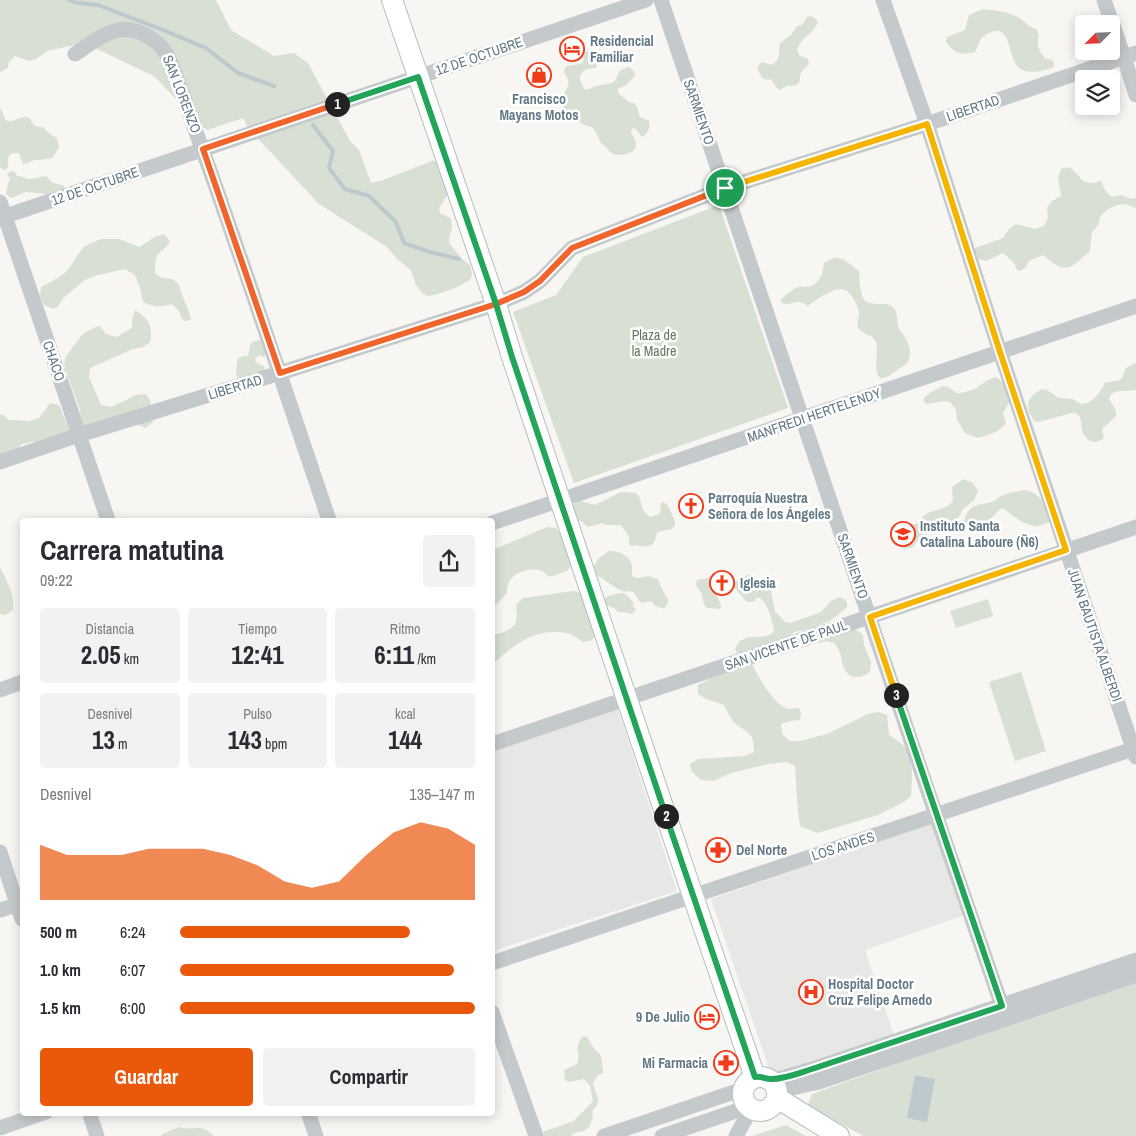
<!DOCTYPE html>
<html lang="es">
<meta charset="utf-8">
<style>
:root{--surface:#fff;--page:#f2f2f3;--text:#2b2b33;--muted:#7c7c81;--accent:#ea580c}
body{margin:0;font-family:"Archivo Narrow",sans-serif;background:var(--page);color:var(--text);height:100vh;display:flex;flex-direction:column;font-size:19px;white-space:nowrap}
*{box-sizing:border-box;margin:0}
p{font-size:16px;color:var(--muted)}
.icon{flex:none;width:28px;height:28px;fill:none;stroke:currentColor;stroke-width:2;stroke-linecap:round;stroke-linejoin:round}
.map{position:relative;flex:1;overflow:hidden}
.details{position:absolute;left:20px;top:518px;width:475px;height:598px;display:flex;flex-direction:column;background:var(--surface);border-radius:5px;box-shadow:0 2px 12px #0003}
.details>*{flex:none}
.needle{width:32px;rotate:246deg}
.buttons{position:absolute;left:1075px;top:15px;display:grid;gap:10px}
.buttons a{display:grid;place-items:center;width:45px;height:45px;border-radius:5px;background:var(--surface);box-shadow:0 2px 12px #0003;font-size:25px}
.pin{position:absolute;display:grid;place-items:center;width:42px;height:42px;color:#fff;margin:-21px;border:2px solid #fff;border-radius:50%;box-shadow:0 1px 5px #0007}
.km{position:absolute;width:25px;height:25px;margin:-12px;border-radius:50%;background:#222;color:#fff;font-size:14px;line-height:25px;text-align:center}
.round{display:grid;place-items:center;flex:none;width:52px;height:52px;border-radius:5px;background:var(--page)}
.headline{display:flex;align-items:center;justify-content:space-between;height:85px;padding:0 20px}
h1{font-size:28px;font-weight:800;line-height:38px}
.figures{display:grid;grid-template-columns:repeat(3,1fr);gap:8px;height:85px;padding:5px 20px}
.figures div{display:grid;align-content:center;border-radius:5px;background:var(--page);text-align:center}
.figures b{font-size:25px;font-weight:800}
.figures small{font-size:14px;font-weight:400}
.figures p{font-size:14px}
.chart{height:140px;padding:10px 20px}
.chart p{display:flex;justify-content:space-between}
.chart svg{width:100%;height:90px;margin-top:5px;fill:var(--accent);opacity:.7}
.primary-button{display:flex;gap:10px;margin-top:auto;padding:10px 20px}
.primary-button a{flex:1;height:58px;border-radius:5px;background:var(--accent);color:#fff;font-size:20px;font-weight:800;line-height:58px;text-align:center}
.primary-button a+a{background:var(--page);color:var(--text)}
ul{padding:0 20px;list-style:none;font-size:16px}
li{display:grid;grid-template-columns:80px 60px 1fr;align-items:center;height:38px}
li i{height:12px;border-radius:6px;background:var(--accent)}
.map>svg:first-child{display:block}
</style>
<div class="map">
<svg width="1136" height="1136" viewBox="0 0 1136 1136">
<rect width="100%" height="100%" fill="#f7f6f3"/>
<path fill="#e7e8e6" d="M618,709L677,891L493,951L492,749Z
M933,823L965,915L865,950L894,1035L772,1077L711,899Z"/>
<path fill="#d8dfd3" d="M0,0H216L231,30L274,56L294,53L308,63L350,141L359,150L371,183L383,180L432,161V160L442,165C449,186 453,189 439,208L440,213L451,219L452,229L449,237L450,244L462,259L470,265L472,275L470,280L457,287L435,295L428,296L423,294L416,285L411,270L397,259L387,247L319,204L248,128L243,118L207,130L203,127L154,76L84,43L47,51L36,59L29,61L15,56L9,62L8,68L0,72Z
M983,9C995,10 1009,12 1019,18C1026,22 1027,26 1036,29C1040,37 1038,36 1038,43C1037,48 1042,55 1046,59H1051L1054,63V67C1045,71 1027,75 1019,68C1008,58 1011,24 992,32C988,33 984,35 982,38C978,42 978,48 975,52C961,56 954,53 946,42L947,37L965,30L969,15Z
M811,16L816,19L818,23C813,33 800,39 797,50L799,55L808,59L809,64L802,71L800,75V80L798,84L793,86L788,85L780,90L776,87L771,79L767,80L762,78L758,70V66L762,62L771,65C780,61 779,52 780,43L792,34L797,26L802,25L807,17Z
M590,51C595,55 598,61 596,68L586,69L580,75V80L584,89C590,90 592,87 597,86C604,84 609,85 615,81C618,74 620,68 629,67L633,70L636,75C630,80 626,88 618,88V93L630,103H634L637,107L640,117L649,121C650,128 649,133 642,137L637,130L632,128L631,133C633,136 636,140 636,144C637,154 620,157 613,154C608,151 606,146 601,143L595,131L592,127L587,126L570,117L560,104C561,96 570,88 568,80C567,76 564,74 564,69L567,66L581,64L584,60L582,56L585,52Z
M0,108C4,112 3,119 8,121C15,123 24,112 31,120C32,122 33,124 35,126L42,127C44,128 46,131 48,132C57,140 57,134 59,148L52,158C46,159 41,160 35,160C31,160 28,164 23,164L19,153C5,152 9,158 8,168L4,170L0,167Z
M1070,167C1082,178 1082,187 1101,181L1105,190L1112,197L1121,195L1130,199L1136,198V208L1126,204L1117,205L1108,209L1101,215L1098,225L1092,232L1090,251C1068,270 1067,275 1043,255L1029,261C1026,267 1025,270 1018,271L1014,263L1003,253L986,261L976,258L975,248L1003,238L1008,230L1016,224L1035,229L1044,226L1048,218L1047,208L1052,201L1061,196L1058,178L1061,169Z
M11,171L15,172L17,176C22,176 25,179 30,179C36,179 41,176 47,176C51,183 55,184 63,185L65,189L47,194L25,192L12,198L8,196L6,194L8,184L10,179L7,174Z
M719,205L788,408L574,483L513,312L556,295L583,257Z
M164,234L170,241C167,247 164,249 159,253C155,258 155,267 155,273L162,278L172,279L179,284C181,297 189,307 191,320L185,321L181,318C180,311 177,308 171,304C160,308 154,307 143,302L142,298L140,288L135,275L125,269L94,276L85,280L63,298L58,307L53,309L44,305L40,296L41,287L58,278L66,272L72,264L83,247L101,239H120L139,247L155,237Z
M833,258C845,257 850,265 859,271C860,280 859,293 865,301C870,306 885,302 891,306C898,310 897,319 898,326C899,330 903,333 904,336C909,343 912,353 908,361C905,366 900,368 896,371C892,373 890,376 886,377C869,384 881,347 875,340C871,334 860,334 858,327C856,322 860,317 859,312C857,304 850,289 841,289C832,289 815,300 808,306C793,297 795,307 782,303L781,299C786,295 791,290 798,287C805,285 799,288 806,287C819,286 823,274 824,263Z
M135,310C149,318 153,327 150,342L143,347L133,349L90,368L89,377L101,405L111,407L136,395L146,394L151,402L150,412L153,422L145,428L136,424L82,428L80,410L64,365L66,356L83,334L91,329L100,326L106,334L116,337L132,328V319Z
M259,340L261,341L266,355L262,357L260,355L256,358L255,360L258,364L264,366L265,370L263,371L238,378C234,373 238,366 237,360C240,356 244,356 248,356C252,348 245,343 259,340Z
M1136,363V390C1127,392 1119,389 1111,394L1109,399L1116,411V416L1102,429L1104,438C1094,446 1084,440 1082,429C1081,426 1082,423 1081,421C1080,417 1079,416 1076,413H1071L1039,422L1034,421L1029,412L1028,402L1034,394L1042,389L1047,390L1059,398L1073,399L1081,404C1094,403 1099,393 1105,383L1120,380L1123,376C1124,368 1129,366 1136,363Z
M995,377C1005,381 1007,391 1010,401L1003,413L1006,423C1000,432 988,435 978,438L965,433L957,420L956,410L950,402L945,401L926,404L924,401V398L931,392L943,386L948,387L957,393H961L975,389L986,381Z
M50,403L59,405L70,431L43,444L32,442L22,444L0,467V415L2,414L9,420L30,421L39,418Z
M964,479L973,483L978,491L974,500L963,509L956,522L947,527L937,529L928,533L925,538L916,542L914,546L910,548H905L895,545L891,536V531C899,522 909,527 919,523C923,508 944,513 953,501L952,487Z
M1024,490C1040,491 1047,507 1050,521C1047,523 1043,525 1039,526C1027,527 1012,516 1003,508C997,510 996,515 990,519C984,523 973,525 966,525L964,520C970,503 976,506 991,502C995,501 997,498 1001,496C1008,493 1016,492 1024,490Z
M621,492L636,493L639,496L643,510L650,517L659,514L661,510L660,506L662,502L667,504L675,521V526L671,529L658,532C656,534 656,537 655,540C650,551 640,544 631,546L629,542V537L621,525H607L602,523L588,527L581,521H576L572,505L580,501L595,505Z
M547,527L556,528L561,536L573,564L567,571L549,577C546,574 543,571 539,570C528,568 511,573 508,585C507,587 507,590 507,593L493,608V550Z
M609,551C619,551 631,555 632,567C632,570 632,573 632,576L638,578L648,576L658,579C659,583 661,587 663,591C667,598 672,601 663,609L654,605L651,601L641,603L633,592C628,591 624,592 620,590C616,588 611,584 606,581C602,577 596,577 592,572C595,560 599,558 609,551Z
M0,567C7,581 15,594 13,610L5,615L0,614Z
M752,574L771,591L775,611L785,622L790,623L821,612L831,601L840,597L844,599L847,602V607L843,611L831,620L813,628L794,632L787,638L759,646L756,650L742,653H737L735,649C743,628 765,644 774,631C773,622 767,602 760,598H756L755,601L750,602L746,601L734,587L735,582L747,575Z
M708,578C715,582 713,586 716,593C717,597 719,601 721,605V607L720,609C715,608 711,609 707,608C700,602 705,593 697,587L696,584L697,580Z
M573,591L580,592L590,604L599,632L592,640L583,642C578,639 572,634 566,633C562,632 557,632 554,632C529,632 510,648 493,664V634C502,635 508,630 515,625L517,615L516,605L523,598Z
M620,593C628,593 628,598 634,603L633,606L636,610L632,614L623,612H618C614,606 608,606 601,605L606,597Z
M988,599L993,616L956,628L950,611Z
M855,629L863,635L864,645L871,662L870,672C857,681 847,679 842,663C841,659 841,654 839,650C838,648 836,646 835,643L826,641L819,643L818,638Z
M752,664C759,677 775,709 791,709C794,709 796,708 799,708L801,713L800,720L790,721L781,724L782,734L790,741H800L827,734L868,714L878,712L887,715L889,735C894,738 901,743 905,747C914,760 912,781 911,796L904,802L878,815L817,833L800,826L798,812L795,766L787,762L768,764L731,773L713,781L701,780L692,772L690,764L698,759L745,756L754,752C754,732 748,734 735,723C730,718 727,711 724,705L706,699L698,694V685C716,676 732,667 752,664Z
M1021,672L1046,751L1015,761L989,682Z
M1136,978V1136H863L808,1105L812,1094Z
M583,1036L587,1037C589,1040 591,1044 593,1047C596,1051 600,1053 601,1057C602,1062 603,1068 603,1073L598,1075L593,1083C594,1090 598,1096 598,1101C598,1109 590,1107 593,1117C591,1121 591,1127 587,1129C581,1133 577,1130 571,1136H544L543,1132L574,1121L593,1101L590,1086L584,1079L569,1082L565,1080L564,1070L577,1064C582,1052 572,1050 583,1036Z
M786,1125L806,1136H751H752Z
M179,1127C195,1132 201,1122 214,1136H161L162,1134Z"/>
<path fill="#bccacd" d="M915,1075L935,1079L927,1122L907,1118Z"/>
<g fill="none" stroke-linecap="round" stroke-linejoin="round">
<path stroke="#bccacd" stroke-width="4" d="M69,0L77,3L98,5L163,30L206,48L238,73L274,86
M313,125L333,151L329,168L345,189L369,196L396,222L404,243L430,252L459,259"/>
<defs>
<path id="major" d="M392,0L496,304L512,357L693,896L755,1077
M743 1094a17 17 0 1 1 34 0a17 17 0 1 1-34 0Z
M777,1098L839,1136"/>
</defs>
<use href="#major" stroke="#b7bcbf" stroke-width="22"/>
<path stroke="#c4c9cb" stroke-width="15" d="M661,0L936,815L1002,1006L1007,1018
M883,0L927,124L1000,352L1136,757
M1104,0L1124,57L1136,95
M75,54C103,35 124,16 156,42C170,53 174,71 180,88C185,101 190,114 194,127C211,171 226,217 242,262C271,348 300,434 329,520
M0,202L108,520
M0,218L646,0
M0,462L79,435L280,373L496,304L524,292L540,281L572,248L725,188L927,124L1136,53
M492,523L1136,306
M0,690L22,682
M492,744L1136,527
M0,852L22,919
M0,910L22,903
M492,963L1136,748
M492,1012L536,1136
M769,1079L782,1078L812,1069L1136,960
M777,1095L792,1088L819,1082L1136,975
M89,1112L97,1136
M308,1112L316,1136
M0,1128L46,1112
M604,1136L743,1089
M662,1136L736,1111L746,1104
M736,1136L751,1109"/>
<use href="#major" stroke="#fff" stroke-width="20"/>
</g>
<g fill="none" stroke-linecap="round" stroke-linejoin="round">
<defs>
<path id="split-1" d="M337,104L203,149L280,373L496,304L524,292L540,281L572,248L725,188"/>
<path id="split-2" d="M337,104L418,77L496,304L512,357L666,816"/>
<path id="split-3" d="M666,816L755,1077C761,1076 765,1079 771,1079C785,1079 799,1073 812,1069L1002,1006L896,695"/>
<path id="split-4" d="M725,188L927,124L1000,352L1066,550L870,617L896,695"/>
</defs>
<use href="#split-1" stroke="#fff" stroke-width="10"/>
<use href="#split-2" stroke="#fff" stroke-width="10"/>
<use href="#split-3" stroke="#fff" stroke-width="10"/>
<use href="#split-4" stroke="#fff" stroke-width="10"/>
<use href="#split-1" stroke="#f0652b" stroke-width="6"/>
<use href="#split-2" stroke="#22a559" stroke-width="6"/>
<use href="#split-3" stroke="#22a559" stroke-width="6"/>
<use href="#split-4" stroke="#f5b400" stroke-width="6"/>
</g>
<defs>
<symbol id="hotel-ring" viewBox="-11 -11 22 22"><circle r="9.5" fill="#fff" stroke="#f13b19" stroke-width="1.5"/><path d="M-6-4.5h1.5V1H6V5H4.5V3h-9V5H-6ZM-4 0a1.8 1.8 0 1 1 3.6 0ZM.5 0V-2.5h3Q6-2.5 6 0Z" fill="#f13b19"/></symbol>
<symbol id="shop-ring" viewBox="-11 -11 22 22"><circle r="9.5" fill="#fff" stroke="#f13b19" stroke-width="1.5"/><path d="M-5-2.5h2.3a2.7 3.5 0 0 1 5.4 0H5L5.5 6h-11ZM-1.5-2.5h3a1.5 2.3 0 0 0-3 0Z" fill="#f13b19"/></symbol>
<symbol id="church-ring" viewBox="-11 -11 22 22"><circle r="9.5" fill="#fff" stroke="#f13b19" stroke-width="1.5"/><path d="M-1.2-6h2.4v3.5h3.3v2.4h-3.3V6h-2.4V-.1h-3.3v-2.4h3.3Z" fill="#f13b19"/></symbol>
<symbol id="school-ring" viewBox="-11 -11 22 22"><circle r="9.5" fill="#fff" stroke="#f13b19" stroke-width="1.5"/><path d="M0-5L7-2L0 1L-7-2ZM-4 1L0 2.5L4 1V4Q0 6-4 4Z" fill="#f13b19"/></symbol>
<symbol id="pharmacy-ring" viewBox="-11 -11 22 22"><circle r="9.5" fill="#fff" stroke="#f13b19" stroke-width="1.5"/><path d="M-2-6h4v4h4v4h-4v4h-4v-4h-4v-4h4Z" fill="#f13b19"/></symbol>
<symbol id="hospital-ring" viewBox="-11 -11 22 22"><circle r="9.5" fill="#fff" stroke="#f13b19" stroke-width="1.5"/><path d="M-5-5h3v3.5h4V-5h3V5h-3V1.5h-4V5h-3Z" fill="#f13b19"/></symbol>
</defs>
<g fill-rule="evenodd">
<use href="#hotel-ring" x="558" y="35" width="28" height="28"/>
<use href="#shop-ring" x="525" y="61" width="28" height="28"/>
<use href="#church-ring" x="677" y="492" width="28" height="28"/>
<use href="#school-ring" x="889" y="520" width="28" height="28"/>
<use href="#church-ring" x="708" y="569" width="28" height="28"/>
<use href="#pharmacy-ring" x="704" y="836" width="28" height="28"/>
<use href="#hospital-ring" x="797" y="978" width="28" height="28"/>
<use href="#hotel-ring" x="693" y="1003" width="28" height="28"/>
<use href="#pharmacy-ring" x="712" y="1049" width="28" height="28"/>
</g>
<g text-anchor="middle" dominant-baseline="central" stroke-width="5" stroke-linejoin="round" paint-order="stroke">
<g font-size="14" font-weight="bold" fill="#637986" stroke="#fff" text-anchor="start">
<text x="590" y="41">Residencial<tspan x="590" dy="16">Familiar</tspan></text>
<text x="539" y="99" text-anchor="middle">Francisco<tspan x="539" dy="16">Mayans Motos</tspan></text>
<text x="708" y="498">Parroquía Nuestra<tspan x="708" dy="16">Señora de los Ángeles</tspan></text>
<text x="920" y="526">Instituto Santa<tspan x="920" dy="16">Catalina Laboure (Ñ6)</tspan></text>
<text x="740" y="583">Iglesia</text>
<text x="736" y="850">Del Norte</text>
<text x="828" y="984">Hospital Doctor<tspan x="828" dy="16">Cruz Felipe Arnedo</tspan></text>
<text x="690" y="1017" text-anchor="end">9 De Julio</text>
<text x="708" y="1063" text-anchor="end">Mi Farmacia</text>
</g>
<g font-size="14" fill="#637986" stroke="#fff">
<text transform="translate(479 56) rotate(-19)">12 DE OCTUBRE</text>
<text transform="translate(182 94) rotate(69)">SAN LORENZO</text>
<text transform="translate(973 108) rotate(-19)">LIBERTAD</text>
<text transform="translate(699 112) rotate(71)">SARMIENTO</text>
<text transform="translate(95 186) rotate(-19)">12 DE OCTUBRE</text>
<text transform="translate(54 361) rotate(71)">CHACO</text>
<text transform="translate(235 387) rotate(-17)">LIBERTAD</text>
<text transform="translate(814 415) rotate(-19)">MANFREDI HERTELENDY</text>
<text transform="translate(853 566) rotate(71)">SARMIENTO</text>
<text transform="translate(1095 635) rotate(71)">JUAN BAUTISTA ALBERDI</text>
<text transform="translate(786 645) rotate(-19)">SAN VICENTE DE PAUL</text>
<text transform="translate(843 846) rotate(-18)">LOS ANDES</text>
</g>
<g font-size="14" fill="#66785e" stroke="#fff">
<text x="654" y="335">Plaza de<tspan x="654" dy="16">la Madre</tspan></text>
</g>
</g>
</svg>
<div class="buttons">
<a><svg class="needle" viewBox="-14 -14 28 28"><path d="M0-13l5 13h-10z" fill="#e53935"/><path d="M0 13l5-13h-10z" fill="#7c7c81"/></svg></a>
<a><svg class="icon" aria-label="layers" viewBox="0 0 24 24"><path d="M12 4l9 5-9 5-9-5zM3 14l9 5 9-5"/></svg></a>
</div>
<div class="pin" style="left:725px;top:188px;background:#1e9e55"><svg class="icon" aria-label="arrive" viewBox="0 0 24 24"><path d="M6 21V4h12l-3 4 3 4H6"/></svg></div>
<b class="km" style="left:337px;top:104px">1</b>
<b class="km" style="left:666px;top:816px">2</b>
<b class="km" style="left:896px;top:695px">3</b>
<section class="details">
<div class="headline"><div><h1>Carrera matutina</h1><p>09:22</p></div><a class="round"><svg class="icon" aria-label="share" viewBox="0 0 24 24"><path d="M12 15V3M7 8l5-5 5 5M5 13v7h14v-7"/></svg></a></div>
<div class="figures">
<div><p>Distancia</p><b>2.05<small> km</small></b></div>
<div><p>Tiempo</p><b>12:41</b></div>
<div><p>Ritmo</p><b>6:11<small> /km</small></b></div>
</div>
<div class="figures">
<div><p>Desnivel</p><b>13<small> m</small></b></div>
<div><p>Pulso</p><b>143<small> bpm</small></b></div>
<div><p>kcal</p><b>144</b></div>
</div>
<div class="chart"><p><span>Desnivel</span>135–147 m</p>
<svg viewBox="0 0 160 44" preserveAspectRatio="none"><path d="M0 44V17L10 22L20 22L30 22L40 19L50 19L60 19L70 22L80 27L90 35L100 38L110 35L120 22L130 11L140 6L150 9L160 17V44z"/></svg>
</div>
<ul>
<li><b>500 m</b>6:24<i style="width:78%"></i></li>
<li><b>1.0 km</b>6:07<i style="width:93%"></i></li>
<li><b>1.5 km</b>6:00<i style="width:100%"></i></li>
</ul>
<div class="primary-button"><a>Guardar</a><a>Compartir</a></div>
</section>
</div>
